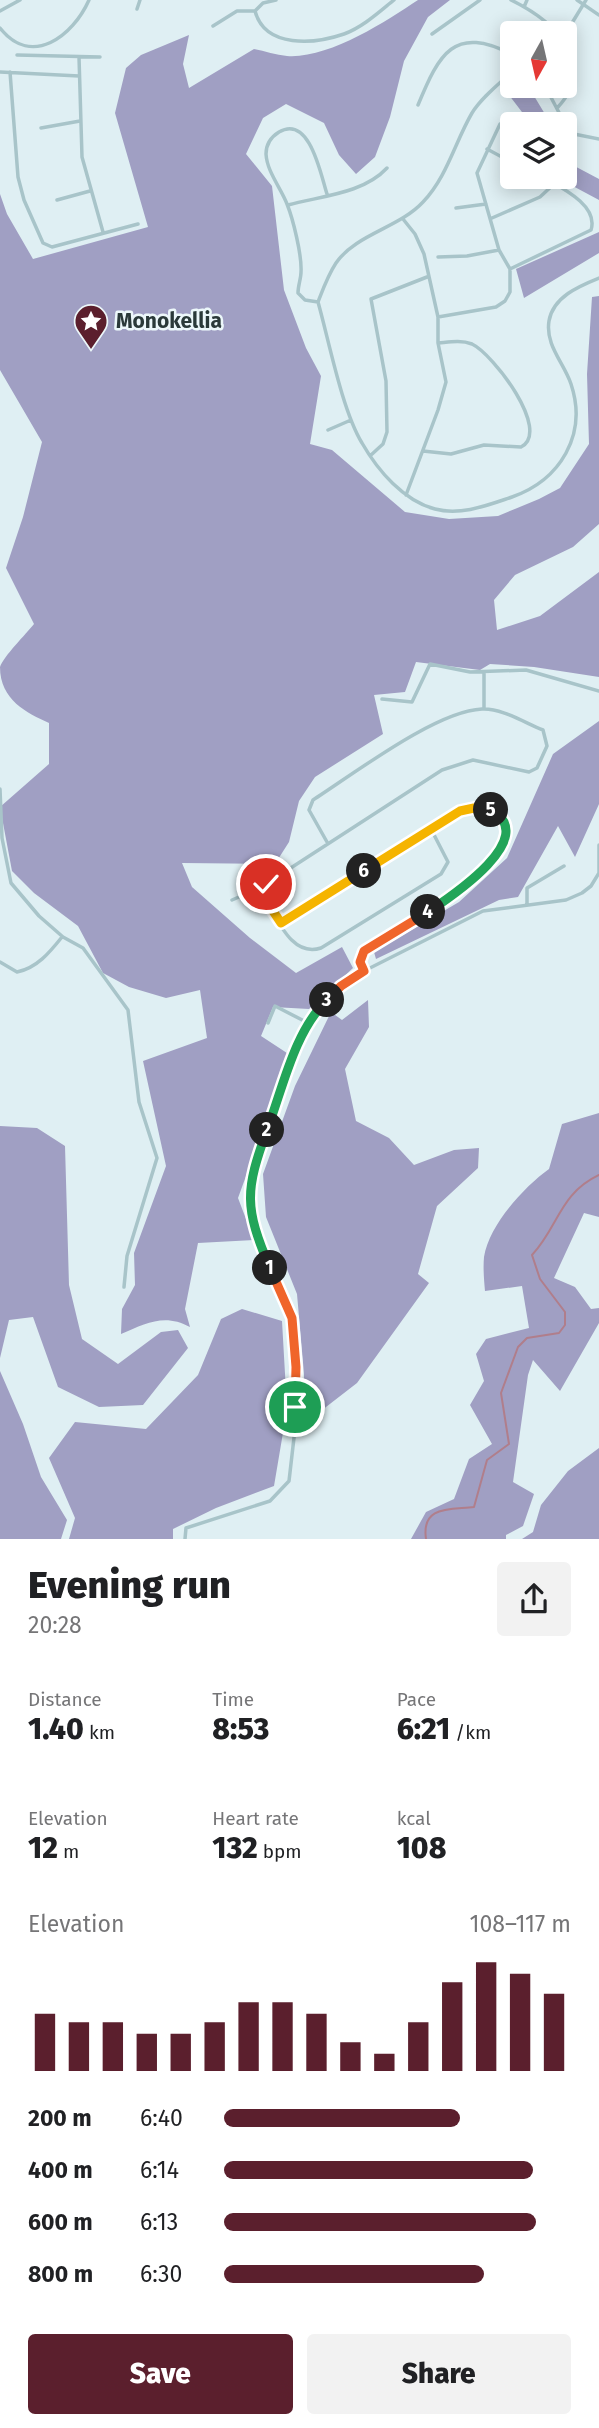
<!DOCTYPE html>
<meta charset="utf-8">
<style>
:root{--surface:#fff;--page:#f2f2f2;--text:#202124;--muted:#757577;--accent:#5b1f2d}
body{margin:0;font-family:"Fira Sans",sans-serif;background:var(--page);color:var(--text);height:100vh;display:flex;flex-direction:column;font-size:26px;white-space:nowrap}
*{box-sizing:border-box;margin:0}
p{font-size:23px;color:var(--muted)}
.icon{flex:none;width:38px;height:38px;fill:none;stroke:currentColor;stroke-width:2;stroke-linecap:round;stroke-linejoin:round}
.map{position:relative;height:1539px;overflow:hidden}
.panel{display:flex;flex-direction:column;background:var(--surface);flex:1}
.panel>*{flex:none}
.needle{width:46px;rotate:188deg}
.buttons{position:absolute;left:500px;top:21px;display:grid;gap:14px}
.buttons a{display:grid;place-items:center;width:77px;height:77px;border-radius:7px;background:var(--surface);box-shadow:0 4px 18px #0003;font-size:35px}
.pin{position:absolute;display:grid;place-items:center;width:60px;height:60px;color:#fff;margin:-30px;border:4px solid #fff;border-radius:50%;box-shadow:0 2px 7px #0007}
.km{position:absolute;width:35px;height:35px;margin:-18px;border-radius:50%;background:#222;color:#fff;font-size:19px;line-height:35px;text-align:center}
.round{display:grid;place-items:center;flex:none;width:74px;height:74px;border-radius:7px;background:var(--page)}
.head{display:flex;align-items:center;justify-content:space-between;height:119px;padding:0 28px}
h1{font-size:38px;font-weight:800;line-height:52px}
.metrics{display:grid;grid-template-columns:repeat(3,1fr);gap:10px;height:119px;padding:7px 28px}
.metrics div{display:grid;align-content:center}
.metrics b{font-size:30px;font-weight:800}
.metrics small{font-size:19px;font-weight:400}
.metrics p{font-size:19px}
.chart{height:196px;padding:14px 28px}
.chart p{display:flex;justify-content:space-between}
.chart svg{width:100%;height:126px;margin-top:7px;stroke:var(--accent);stroke-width:6}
.primary-button{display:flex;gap:14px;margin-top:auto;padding:14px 28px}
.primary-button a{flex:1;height:80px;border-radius:7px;background:var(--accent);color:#fff;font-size:28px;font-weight:800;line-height:80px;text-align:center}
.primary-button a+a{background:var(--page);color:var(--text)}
ul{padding:0 28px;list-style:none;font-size:23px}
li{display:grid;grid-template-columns:112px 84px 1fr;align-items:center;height:52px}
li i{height:18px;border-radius:9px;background:var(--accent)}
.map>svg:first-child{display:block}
</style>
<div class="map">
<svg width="599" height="1539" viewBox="0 0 599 1539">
<rect width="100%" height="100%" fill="#dfeff3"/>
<path fill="#a09fc3" d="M418,0H450L428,17L404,61L390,117L375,157L356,174L339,155L324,123L286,104L263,118L246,154L272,186L284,290L306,348L321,376L310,444L332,450L405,512L449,519L498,516L539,499L560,488L589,444L587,374L592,297L599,296V524L573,547L515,575L494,600L497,630L540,616L599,572V677L534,667L490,664L480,670L416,662L405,692L374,695L383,734L315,777L299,801L289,842L275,864L182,863L192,887L250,938L296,973L342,947L353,968L309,1009L273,1007L261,1036L290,1055L238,1198L254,1240L198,1243L185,1309L190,1327C165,1313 146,1323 121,1334L122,1309L135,1285L134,1253L166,1166L143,1061L207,1038L200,990L166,998L129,987L103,973L78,926L34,893L12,871L0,807L49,764V723C27,713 0,700 0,667C3,657 26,634 34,624L6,568L23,517L42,442L0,370V194L7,214L33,259L148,227L115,113L126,68L141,55L189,35L183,64L189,88L254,49C265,51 276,55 287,56C328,59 385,22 418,0Z
M514,86H528L551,124H523L525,116L506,91Z
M565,161L599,179V200L556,177H565Z
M599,232V253L524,298L516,269Z
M599,721V804L575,857L558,826L518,897L499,900L376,959L374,952L459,902L507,858L553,754Z
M368,1000L369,1027L345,1069L356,1121L389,1138L414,1165L454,1150L479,1148L478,1168L437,1206L418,1274L429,1283L357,1383L304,1424V1374L297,1294L266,1217L263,1174L295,1086L331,1012L342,1020Z
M599,1113V1217L584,1213L554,1278L575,1287L591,1309L599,1308V1323L560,1391L533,1360L528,1375L513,1482L534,1494L523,1526L506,1535V1539H411L426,1512L454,1499L469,1459L492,1444L470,1405L484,1381L476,1354L486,1339L529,1328L522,1286L485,1291C484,1280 483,1268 484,1257C489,1225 524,1187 549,1169L562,1124Z
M0,1126L37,1128L65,1146L69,1285L82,1339L118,1364L161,1332L178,1330L188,1348L143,1405L99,1407L58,1387L33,1317L9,1320L0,1358Z
M242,1309L282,1321L287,1409L274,1486L216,1508L173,1529V1539H69L75,1518L49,1458L75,1422L146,1429L198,1375L221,1319Z
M0,1371L23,1424L41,1477L67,1520L61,1539H0Z
M599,1448V1539H522L533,1532L541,1505L568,1471Z"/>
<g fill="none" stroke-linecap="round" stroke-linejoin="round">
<path stroke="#b07e8b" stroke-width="2" d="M426,1539C421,1505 451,1510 474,1507L487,1460L509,1444L501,1393L518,1347L527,1338L559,1333L565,1325V1312L540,1279L532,1255C559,1226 559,1194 599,1175"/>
<path stroke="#a8c4c9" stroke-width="3.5" d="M511,0C554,21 599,63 558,107
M577,0L599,15
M524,7L527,0
M137,9L140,0
M0,11L20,0
M255,11C265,49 315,44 344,34C363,27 379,12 394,0
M255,11L263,3L276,0
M572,23L586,0
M213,26L237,11H255
M0,28C32,68 73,36 89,0
M432,34L480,0
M17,55L100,57
M79,57L82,157L103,232
M513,71C499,84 482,97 472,113C455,142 447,177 423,202C399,228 356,234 336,263C328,275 323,289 318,302C329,341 342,410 362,443C378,471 404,501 435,509C461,516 488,505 512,497C560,480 588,435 571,384C564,363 545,345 549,321C553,297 579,286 599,278
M0,72L79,76
M10,72L18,177L24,200L43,243L52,247L138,224
M545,86L565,124
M418,105C439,54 454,24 513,55
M565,125L574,134L599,139
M41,128L80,121
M487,149L513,163
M57,200L90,191
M288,205C320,196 363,194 387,168
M456,208L486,204
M492,218L540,197L554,184
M403,219L415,234L424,254L438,317V343L446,382L438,410L406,495
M438,257L467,256L499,250
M510,269L591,230C599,205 560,187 543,177
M318,302L305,300L298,293C298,285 301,279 301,272C302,255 293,219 287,204C281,188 267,172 266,154C266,145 271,137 279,132C310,114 321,176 327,194
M438,317L496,307L505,301L510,292V269L499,250L477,173L500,124
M328,430L351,420
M423,451L451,454L484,445L521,447C552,431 493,354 472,344C461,340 450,342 439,343
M371,455L383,444L387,432L386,381L371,299L427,277
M484,673V709
M382,699L412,702L430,664L470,672L526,670L599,691
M0,789L2,838L11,883L39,916L63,937L83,948L128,1010L139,1102L157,1158L127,1256L124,1287
M327,842L309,810L313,800C355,773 436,711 482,709C502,708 525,723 543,730L547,746L537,768L529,772L473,760L442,770L266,884L261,891L263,896C277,917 291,958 321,948L441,874L448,862L431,829
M232,900L255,890L261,891
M527,905V888L564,866
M281,923L460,811C474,808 485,807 497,814C525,829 478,877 464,889L364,951L360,962L364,971
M0,962L17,972C37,968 50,952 62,937
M268,1023L275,1006L310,1024
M185,1539L186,1528L270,1501L289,1481L295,1429L296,1367L292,1318L265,1257L250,1213L248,1197L259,1151L301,1039L319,1008L341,986L364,971L483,911L566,900L582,893L591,886L599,873V845"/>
</g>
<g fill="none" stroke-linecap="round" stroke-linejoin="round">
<defs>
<path id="split-1" d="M270,1268L292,1318L296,1367L295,1407"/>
<path id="split-2" d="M267,1130C245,1191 244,1207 270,1268"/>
<path id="split-3" d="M267,1130C283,1088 294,1032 327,1000"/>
<path id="split-4" d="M327,1000L341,986L364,971L360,962L364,951L428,912"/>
<path id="split-5" d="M428,912C452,896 541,837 491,810"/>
<path id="split-6" d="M364,871L460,811L474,808L491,810"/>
<path id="split-7" d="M266,884L261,891L263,896L281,923L364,871"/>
</defs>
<use href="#split-1" stroke="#fff" stroke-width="14"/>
<use href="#split-2" stroke="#fff" stroke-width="14"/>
<use href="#split-3" stroke="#fff" stroke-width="14"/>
<use href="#split-4" stroke="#fff" stroke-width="14"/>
<use href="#split-5" stroke="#fff" stroke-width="14"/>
<use href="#split-6" stroke="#fff" stroke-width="14"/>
<use href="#split-7" stroke="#fff" stroke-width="14"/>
<use href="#split-1" stroke="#f0652b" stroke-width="9"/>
<use href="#split-2" stroke="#22a559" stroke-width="9"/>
<use href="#split-3" stroke="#22a559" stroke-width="9"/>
<use href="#split-4" stroke="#f0652b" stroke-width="9"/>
<use href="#split-5" stroke="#22a559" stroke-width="9"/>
<use href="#split-6" stroke="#f5b400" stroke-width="9"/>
<use href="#split-7" stroke="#f5b400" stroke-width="9"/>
</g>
<defs>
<symbol id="sight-pin" viewBox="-11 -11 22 30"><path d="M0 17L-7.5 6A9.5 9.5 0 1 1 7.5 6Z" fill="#5b1f2d" stroke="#ecf7fa"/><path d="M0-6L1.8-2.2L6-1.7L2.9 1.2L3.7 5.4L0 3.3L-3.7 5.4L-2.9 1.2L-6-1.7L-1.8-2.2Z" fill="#fff"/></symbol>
</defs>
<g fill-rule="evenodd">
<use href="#sight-pin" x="72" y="302" width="38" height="52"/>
</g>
<g text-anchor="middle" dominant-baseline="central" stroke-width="5" stroke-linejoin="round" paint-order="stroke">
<g font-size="21" font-weight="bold" fill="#2a3939" stroke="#ecf7fa" text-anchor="start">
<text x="116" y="321">Monokellia</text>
</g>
</g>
</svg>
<div class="buttons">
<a><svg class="needle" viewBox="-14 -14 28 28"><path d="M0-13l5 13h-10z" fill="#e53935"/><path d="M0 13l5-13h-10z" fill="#757577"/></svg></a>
<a><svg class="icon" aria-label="layers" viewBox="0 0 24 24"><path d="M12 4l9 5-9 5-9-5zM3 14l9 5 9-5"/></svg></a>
</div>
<div class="pin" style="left:295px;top:1407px;background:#1e9e55"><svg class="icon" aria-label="arrive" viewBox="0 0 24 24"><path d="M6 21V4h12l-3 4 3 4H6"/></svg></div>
<div class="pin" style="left:266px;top:884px;background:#d93025"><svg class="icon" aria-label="check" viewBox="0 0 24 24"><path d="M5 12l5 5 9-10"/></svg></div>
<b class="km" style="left:270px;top:1268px">1</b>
<b class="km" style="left:267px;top:1130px">2</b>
<b class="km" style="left:327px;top:1000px">3</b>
<b class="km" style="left:428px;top:912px">4</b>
<b class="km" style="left:491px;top:810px">5</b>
<b class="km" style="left:364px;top:871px">6</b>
</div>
<section class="panel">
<div class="head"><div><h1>Evening run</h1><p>20:28</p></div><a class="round"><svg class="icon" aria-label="share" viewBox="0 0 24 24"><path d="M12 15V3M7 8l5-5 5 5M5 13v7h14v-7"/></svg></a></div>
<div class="metrics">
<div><p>Distance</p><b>1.40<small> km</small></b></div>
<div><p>Time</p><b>8:53</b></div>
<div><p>Pace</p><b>6:21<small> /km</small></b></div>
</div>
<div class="metrics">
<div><p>Elevation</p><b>12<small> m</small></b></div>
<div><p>Heart rate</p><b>132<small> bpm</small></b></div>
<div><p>kcal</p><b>108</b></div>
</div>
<div class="chart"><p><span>Elevation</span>108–117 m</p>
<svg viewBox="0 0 160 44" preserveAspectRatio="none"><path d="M5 44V24M15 44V27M25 44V27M35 44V31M45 44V31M55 44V27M65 44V20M75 44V20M85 44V24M95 44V34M105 44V38M115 44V27M125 44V13M135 44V6M145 44V10M155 44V17"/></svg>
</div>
<ul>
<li><b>200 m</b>6:40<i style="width:68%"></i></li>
<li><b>400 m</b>6:14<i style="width:89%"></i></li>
<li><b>600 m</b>6:13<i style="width:90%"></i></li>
<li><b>800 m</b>6:30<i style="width:75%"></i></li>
</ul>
<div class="primary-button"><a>Save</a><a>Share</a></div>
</section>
